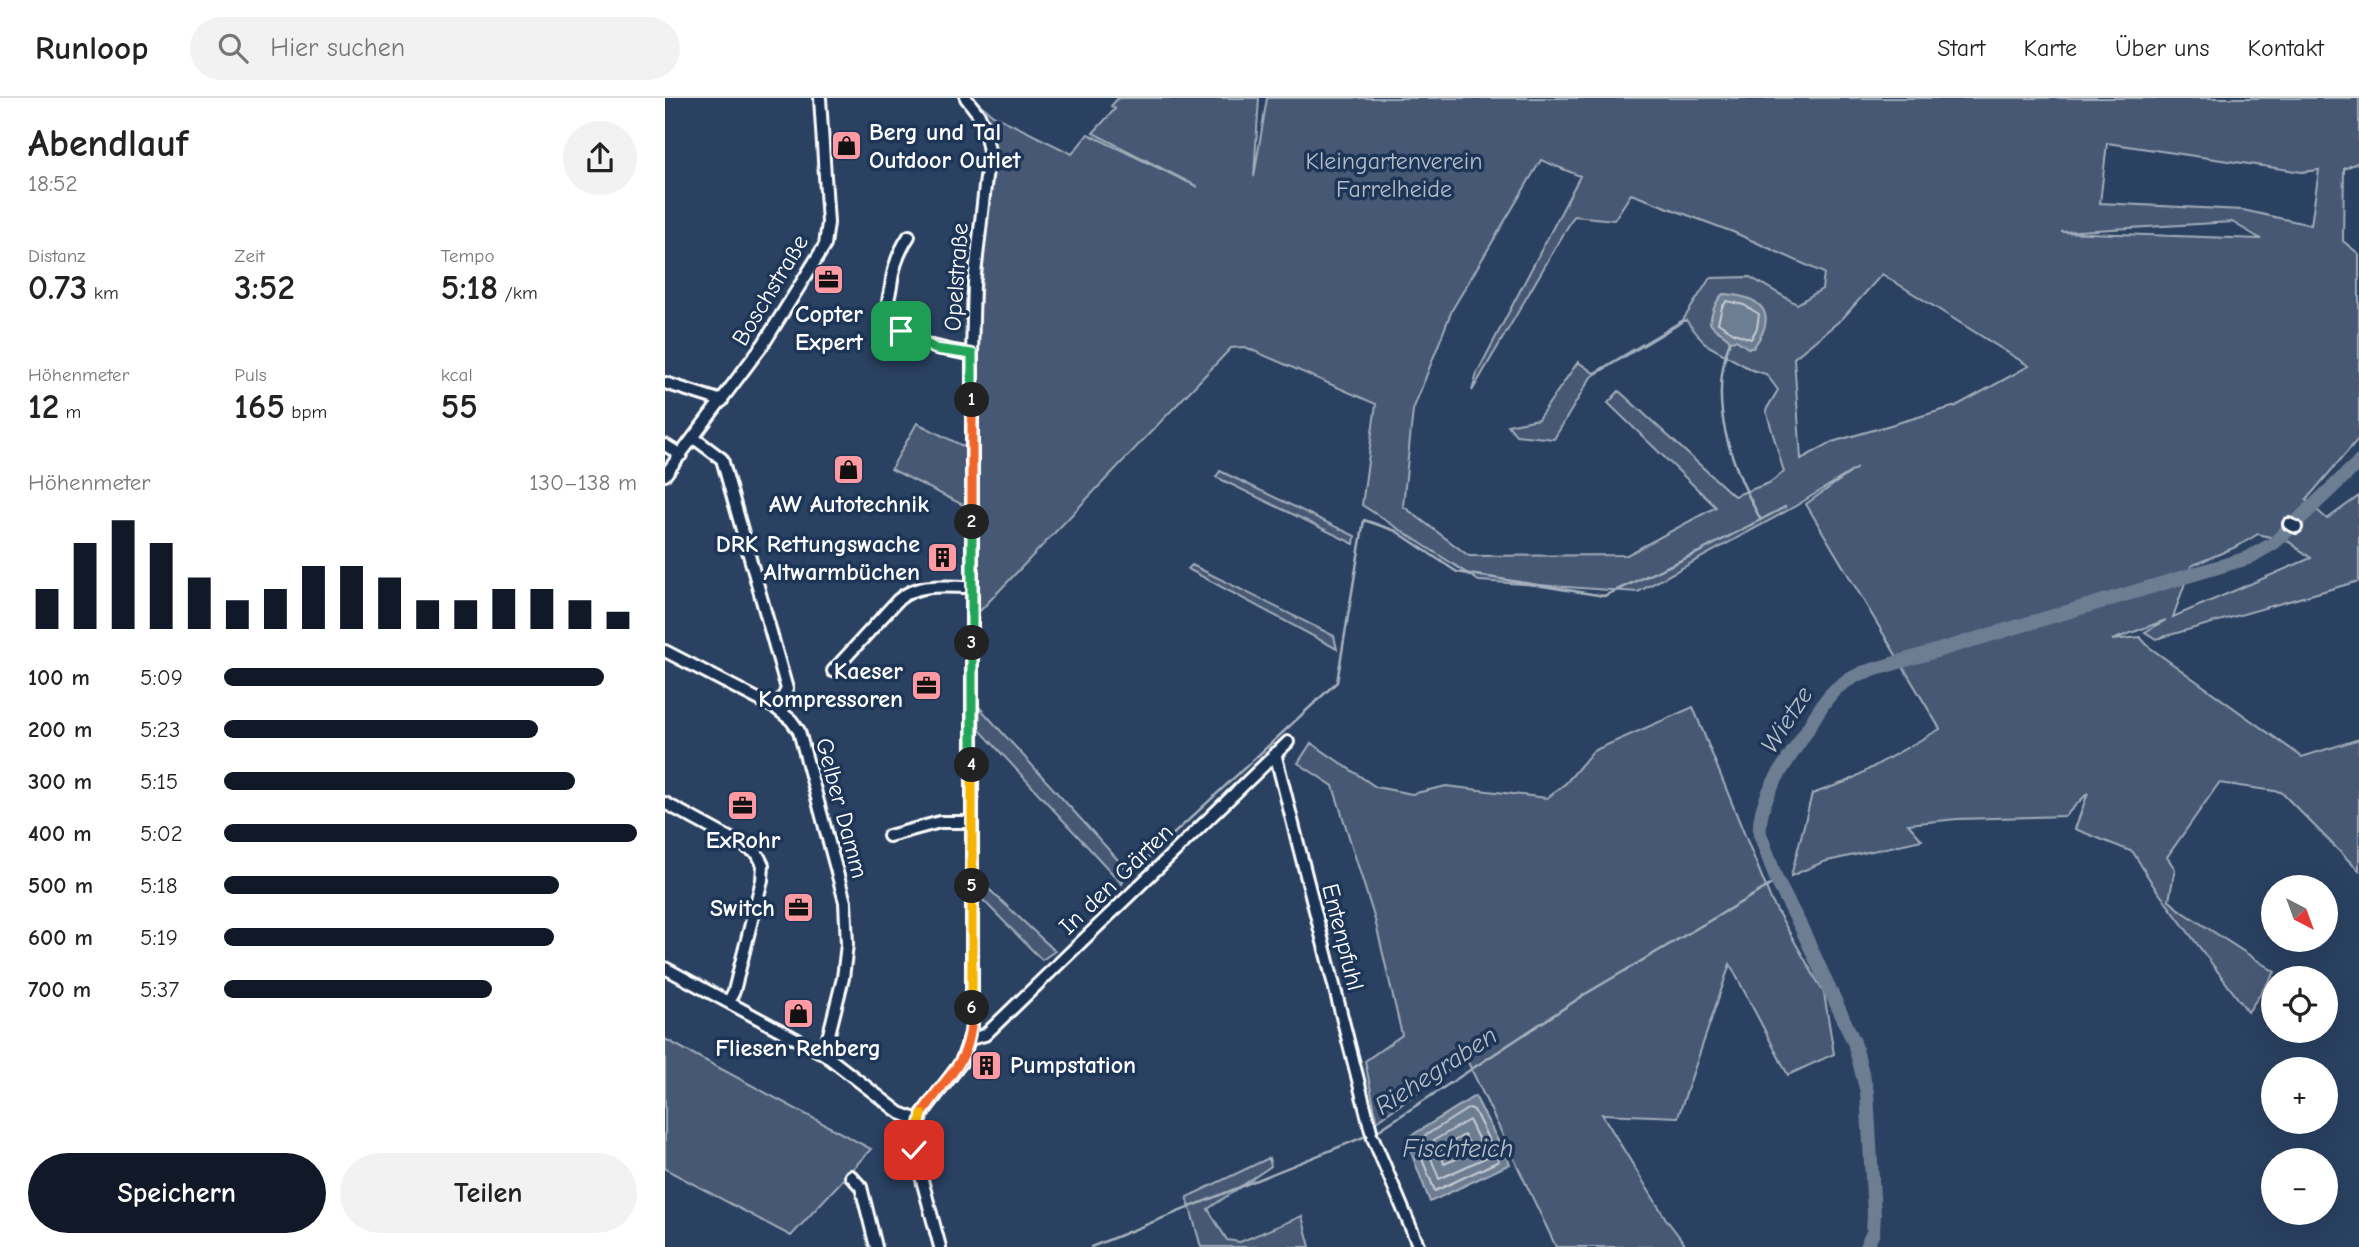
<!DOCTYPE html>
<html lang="de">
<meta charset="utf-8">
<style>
:root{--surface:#fff;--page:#f2f2f2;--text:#222;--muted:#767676;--line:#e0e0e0;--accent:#111827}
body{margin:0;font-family:"Comic Neue",sans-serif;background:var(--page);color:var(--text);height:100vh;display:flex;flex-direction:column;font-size:26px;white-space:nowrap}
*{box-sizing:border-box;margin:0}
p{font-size:23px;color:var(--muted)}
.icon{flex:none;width:38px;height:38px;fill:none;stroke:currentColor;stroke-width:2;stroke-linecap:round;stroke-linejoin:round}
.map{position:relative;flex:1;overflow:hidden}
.panel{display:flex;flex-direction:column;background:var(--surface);width:665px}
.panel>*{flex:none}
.needle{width:46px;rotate:139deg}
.buttons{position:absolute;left:1596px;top:777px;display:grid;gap:14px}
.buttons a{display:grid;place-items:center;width:77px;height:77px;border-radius:50%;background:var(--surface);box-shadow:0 7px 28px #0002;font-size:35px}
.pin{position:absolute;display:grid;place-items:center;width:60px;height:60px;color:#fff;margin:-30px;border-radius:14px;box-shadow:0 4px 10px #0006}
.km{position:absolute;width:35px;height:35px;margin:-18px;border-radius:50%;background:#222;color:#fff;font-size:19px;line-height:35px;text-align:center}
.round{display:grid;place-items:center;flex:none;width:74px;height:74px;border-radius:37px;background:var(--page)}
.headline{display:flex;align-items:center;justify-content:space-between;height:119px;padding:0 28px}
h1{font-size:38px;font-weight:700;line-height:52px}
.stats{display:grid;grid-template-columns:repeat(3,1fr);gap:10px;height:119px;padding:7px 28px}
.stats div{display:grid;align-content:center}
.stats b{font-size:35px;font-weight:700}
.stats small{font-size:19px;font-weight:400}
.stats p{font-size:19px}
.chart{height:196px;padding:14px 28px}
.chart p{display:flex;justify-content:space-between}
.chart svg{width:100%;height:126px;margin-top:7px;stroke:var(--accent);stroke-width:6}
.primary-button{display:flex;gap:14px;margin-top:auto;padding:14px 28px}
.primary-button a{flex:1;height:80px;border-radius:42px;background:var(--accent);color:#fff;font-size:28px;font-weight:700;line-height:80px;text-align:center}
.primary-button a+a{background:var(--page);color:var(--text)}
ul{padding:0 28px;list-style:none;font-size:23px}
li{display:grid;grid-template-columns:112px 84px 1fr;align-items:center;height:52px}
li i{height:18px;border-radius:9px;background:var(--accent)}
header{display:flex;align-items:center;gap:42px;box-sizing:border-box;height:98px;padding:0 35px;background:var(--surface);border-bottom:2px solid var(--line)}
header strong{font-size:33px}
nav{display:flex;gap:38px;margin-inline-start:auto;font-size:24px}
.search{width:490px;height:63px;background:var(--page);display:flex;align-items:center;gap:18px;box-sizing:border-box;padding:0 24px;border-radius:38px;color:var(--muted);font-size:26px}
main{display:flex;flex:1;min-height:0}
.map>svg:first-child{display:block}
</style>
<header>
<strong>Runloop</strong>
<div class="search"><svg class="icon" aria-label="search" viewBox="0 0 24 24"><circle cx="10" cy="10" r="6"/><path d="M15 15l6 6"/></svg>Hier suchen</div>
<nav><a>Start</a><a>Karte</a><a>Über uns</a><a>Kontakt</a></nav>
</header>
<main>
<section class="panel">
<div class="headline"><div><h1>Abendlauf</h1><p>18:52</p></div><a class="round"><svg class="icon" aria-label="share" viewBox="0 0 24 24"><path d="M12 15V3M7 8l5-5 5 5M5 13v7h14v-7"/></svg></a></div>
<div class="stats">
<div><p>Distanz</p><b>0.73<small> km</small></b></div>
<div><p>Zeit</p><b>3:52</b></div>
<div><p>Tempo</p><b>5:18<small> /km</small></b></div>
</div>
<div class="stats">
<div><p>Höhenmeter</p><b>12<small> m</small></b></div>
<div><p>Puls</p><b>165<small> bpm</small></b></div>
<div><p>kcal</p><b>55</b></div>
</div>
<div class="chart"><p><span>Höhenmeter</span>130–138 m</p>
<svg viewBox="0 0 160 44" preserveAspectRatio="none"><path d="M5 44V30M15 44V14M25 44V6M35 44V14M45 44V26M55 44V34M65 44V30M75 44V22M85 44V22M95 44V26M105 44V34M115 44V34M125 44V30M135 44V30M145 44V34M155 44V38"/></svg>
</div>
<ul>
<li><b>100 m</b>5:09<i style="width:92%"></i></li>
<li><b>200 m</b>5:23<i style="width:76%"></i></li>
<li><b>300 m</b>5:15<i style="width:85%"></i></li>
<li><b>400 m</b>5:02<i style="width:100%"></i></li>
<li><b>500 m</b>5:18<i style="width:81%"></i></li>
<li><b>600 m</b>5:19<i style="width:80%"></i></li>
<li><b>700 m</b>5:37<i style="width:65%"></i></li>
</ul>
<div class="primary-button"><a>Speichern</a><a>Teilen</a></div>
</section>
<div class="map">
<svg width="1694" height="1149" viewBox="0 0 1694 1149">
<rect width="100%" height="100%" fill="#2a4161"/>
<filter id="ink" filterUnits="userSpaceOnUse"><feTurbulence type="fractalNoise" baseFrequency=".0143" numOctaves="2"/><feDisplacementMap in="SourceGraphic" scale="14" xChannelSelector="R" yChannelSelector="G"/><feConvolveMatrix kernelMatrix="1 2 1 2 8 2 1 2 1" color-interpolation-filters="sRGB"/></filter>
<g filter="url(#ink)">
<path fill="#465975" stroke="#a2acba" stroke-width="2" fill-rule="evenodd" d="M453,0H594L589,79L602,0H1694V64L1679,71L1678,143L1694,156V340L1641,402L1662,421L1694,398V483L1491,541L1480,534L1501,522L1447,542L1475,539L1484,549L1637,659L1694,641V773L1616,694L1554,685L1502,759L1510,771L1504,802L1512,810L1610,874L1583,914L1488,787L1468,754L1410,731L1423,695L1400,718L1292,721L1243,726L1257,742L1158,764L1126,778L1147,696L1183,683L1275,631L1141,406L1192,370L1129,409L973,494L814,483L697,407L711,306L580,249L566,250L312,516L311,265L322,112L330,58L324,26L311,3L328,17L407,56L423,36L533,89L428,35L450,11L446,8ZM1442,45L1637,74L1654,72L1646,127L1578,112L1435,105ZM876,62L915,78L812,275L807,293L909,118L949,122L966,96L1068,134L1159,175L1157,191L1132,206L1085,179L1045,180L1018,222L929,275L913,264L873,321L843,327L851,337L889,341L926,279L1021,222L1040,246L1087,272L1101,276L1113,292L1101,312L1119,374L1104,385L1069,398L954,293L943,305L1051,409L962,457L804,458L738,408L748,312L787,212ZM1567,124L1596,141L1396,134ZM1217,176L1364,268L1291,308L1167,344L1136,361L1129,260L1178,220ZM1593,436L1624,444L1646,460L1508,519L1526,468L1573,448Z
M252,325L300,349V408L226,371Z
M555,373L690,438L689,446L551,379Z
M527,467L669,538L672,551L523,471Z
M1028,609L1107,804L1159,895L1169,956L1123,977L1065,866L1013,1019L937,1016L1001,1121L1022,1149H891L801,960L712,1023L700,963L737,937L710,822L668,688L633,665L646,645L711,689L747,696L781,688L882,700L901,685L928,653Z
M315,610L463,773L457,786L314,631Z
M313,781L390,853L377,862L311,795Z
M0,941L206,1051L126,1138L0,1071Z
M604,1060L606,1068L543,1111L562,1142L575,1144L637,1118L645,1149H536L522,1099Z"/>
<path fill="#6d7d92" stroke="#a7b1be" stroke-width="2" d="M1058,196C1096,198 1115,215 1088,250H1083L1071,242L1065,243C1060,235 1050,234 1045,225C1047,214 1050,203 1058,196Z
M810,998L845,1066L765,1104L741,1041Z"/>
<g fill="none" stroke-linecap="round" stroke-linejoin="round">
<path stroke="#c5cbd3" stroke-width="2" d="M1062,203L1079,207L1094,216L1092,230L1086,241L1069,235L1053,225L1057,209Z
M804,1010L809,1012L834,1063L770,1093L750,1044Z
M804,1022L822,1059L774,1081L761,1047Z
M799,1037L808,1051V1054L779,1066L775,1051Z"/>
<path stroke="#a7b1be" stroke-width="2.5" d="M1065,243C1042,305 1066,367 1096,422
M472,770L672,584L699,422L731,433L792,474L939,498L1034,454L1120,409
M426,1149L711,1034L922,895L1112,783"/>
<path stroke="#6d7d92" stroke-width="14" d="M1201,1149L1208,1135L1209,1116L1202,994L1189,944L1136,829L1112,783L1095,736C1092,700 1121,666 1139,637C1147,624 1155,608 1166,596C1174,586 1186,580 1197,575L1583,460L1609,445L1694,364"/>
<defs>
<path id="minor" d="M244,138C234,153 228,169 226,188C225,195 222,203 223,210C227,244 280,252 307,256
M0,285L57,303
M29,340L57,361L122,591L112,611
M0,347L16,357
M0,377L99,245L160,147L163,125L155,0
M1624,426L1631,429
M0,553L112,611L126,622L134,633L180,804L182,846L178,880L159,956
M168,573L233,502C253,484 282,489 307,489
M610,655L706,1033
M0,705L92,755L98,767L97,782L69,893L64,903
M224,738L275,724H307
M0,870L159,956L235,1015L255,1023
M305,941L320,937L623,644
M708,1040L754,1149
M186,1078L196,1089L211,1149
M275,1149L249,1052L250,1040L257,1016L296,965L307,933V256L309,185L324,53L319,28L314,17L301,0"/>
</defs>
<use href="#minor" stroke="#fff" stroke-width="16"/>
<use href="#minor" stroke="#1d3557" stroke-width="10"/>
</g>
</g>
<g fill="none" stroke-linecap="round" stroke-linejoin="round" filter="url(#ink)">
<defs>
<path id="split-1" d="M236,233L271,251L307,256V302"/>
<path id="split-2" d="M307,424V302"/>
<path id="split-3" d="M307,424V545"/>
<path id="split-4" d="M307,667V545"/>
<path id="split-5" d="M307,788V667"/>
<path id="split-6" d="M307,788V910"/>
<path id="split-7" d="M257,1016C284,972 307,968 307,910"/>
<path id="split-8" d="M249,1052L257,1016"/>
</defs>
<use href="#split-1" stroke="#fff" stroke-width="14"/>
<use href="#split-2" stroke="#fff" stroke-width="14"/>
<use href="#split-3" stroke="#fff" stroke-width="14"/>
<use href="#split-4" stroke="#fff" stroke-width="14"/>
<use href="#split-5" stroke="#fff" stroke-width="14"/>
<use href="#split-6" stroke="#fff" stroke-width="14"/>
<use href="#split-7" stroke="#fff" stroke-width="14"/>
<use href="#split-8" stroke="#fff" stroke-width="14"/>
<use href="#split-1" stroke="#22a559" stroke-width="9"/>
<use href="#split-2" stroke="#f0652b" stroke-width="9"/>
<use href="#split-3" stroke="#22a559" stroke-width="9"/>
<use href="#split-4" stroke="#22a559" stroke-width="9"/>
<use href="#split-5" stroke="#f5b400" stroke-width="9"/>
<use href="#split-6" stroke="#f5b400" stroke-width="9"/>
<use href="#split-7" stroke="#f0652b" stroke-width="9"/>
<use href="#split-8" stroke="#f5b400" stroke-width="9"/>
</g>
<defs>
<symbol id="shop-square" viewBox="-11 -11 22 22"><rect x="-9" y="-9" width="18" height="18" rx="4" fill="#ff9aa2" stroke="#1d3557"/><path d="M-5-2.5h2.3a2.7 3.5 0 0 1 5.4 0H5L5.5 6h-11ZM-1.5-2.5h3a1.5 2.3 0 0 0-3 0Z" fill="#111"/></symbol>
<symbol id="office-square" viewBox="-11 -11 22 22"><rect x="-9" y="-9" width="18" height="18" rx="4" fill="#ff9aa2" stroke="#1d3557"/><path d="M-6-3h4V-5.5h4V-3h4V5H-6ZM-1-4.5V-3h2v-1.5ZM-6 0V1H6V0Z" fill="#111"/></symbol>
<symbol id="building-square" viewBox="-11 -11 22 22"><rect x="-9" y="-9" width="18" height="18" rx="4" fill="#ff9aa2" stroke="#1d3557"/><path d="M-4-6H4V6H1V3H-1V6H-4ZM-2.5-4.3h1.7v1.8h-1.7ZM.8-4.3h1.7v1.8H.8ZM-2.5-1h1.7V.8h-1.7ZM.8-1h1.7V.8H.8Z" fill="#111"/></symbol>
</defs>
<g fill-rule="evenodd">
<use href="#shop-square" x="164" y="30" width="35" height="35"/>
<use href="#office-square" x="146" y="164" width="35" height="35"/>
<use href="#shop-square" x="166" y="354" width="35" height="35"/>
<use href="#building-square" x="260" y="442" width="35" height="35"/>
<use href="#office-square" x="244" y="570" width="35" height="35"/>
<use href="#office-square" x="60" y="690" width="35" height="35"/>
<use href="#office-square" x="116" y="792" width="35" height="35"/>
<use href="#shop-square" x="116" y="898" width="35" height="35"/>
<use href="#building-square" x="304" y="950" width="35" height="35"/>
</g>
<g text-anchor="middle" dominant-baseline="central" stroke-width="7" stroke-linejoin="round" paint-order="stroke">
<g font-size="24" font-weight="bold" fill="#fff" stroke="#1d3557">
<text x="204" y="34" text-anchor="start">Berg und Tal<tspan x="204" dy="28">Outdoor Outlet</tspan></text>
<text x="164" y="216">Copter<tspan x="164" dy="28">Expert</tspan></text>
<text x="184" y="406">AW Autotechnik</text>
<text x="255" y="446" text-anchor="end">DRK Rettungswache<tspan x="255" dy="28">Altwarmbüchen</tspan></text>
<text x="238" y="573" text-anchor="end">Kaeser<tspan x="238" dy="28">Kompressoren</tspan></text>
<text x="78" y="742">ExRohr</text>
<text x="110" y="810" text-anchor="end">Switch</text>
<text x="133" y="950">Fliesen Rehberg</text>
<text x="345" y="967" text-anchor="start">Pumpstation</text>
</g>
<g font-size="24" fill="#b5bdc8" stroke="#1d3557">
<text x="729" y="63">Kleingartenverein<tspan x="729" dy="28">Farrelheide</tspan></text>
</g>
<g font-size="24" fill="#fff" stroke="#1d3557">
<text transform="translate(291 179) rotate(-86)">Opelstraße</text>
<text transform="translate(105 192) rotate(-59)">Boschstraße</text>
<text transform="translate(177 710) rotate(75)">Gelber Damm</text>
<text transform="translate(451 781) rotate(-44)">In den Gärten</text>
<text transform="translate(678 839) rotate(76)">Entenpfuhl</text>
</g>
<g font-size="26" font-style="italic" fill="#b6bec8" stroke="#1d3557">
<text transform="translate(1122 622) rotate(-57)">Wietze</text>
<text transform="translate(771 973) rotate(-33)">Riehegraben</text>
<text x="793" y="1051">Fischteich</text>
</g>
</g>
</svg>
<div class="buttons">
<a><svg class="needle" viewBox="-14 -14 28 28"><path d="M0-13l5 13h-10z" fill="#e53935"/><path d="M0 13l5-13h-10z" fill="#767676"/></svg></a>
<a><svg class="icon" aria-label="locate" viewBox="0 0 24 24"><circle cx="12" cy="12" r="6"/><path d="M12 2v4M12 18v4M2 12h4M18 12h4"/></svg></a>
<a>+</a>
<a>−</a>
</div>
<div class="pin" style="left:236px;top:233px;background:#1e9e55"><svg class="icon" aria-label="arrive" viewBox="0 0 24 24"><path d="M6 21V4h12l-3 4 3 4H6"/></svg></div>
<div class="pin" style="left:249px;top:1052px;background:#d93025"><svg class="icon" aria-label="check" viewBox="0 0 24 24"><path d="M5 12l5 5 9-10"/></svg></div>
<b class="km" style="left:307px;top:302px">1</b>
<b class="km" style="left:307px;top:424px">2</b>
<b class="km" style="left:307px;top:545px">3</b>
<b class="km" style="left:307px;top:667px">4</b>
<b class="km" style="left:307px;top:788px">5</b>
<b class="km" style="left:307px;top:910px">6</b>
</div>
</main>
